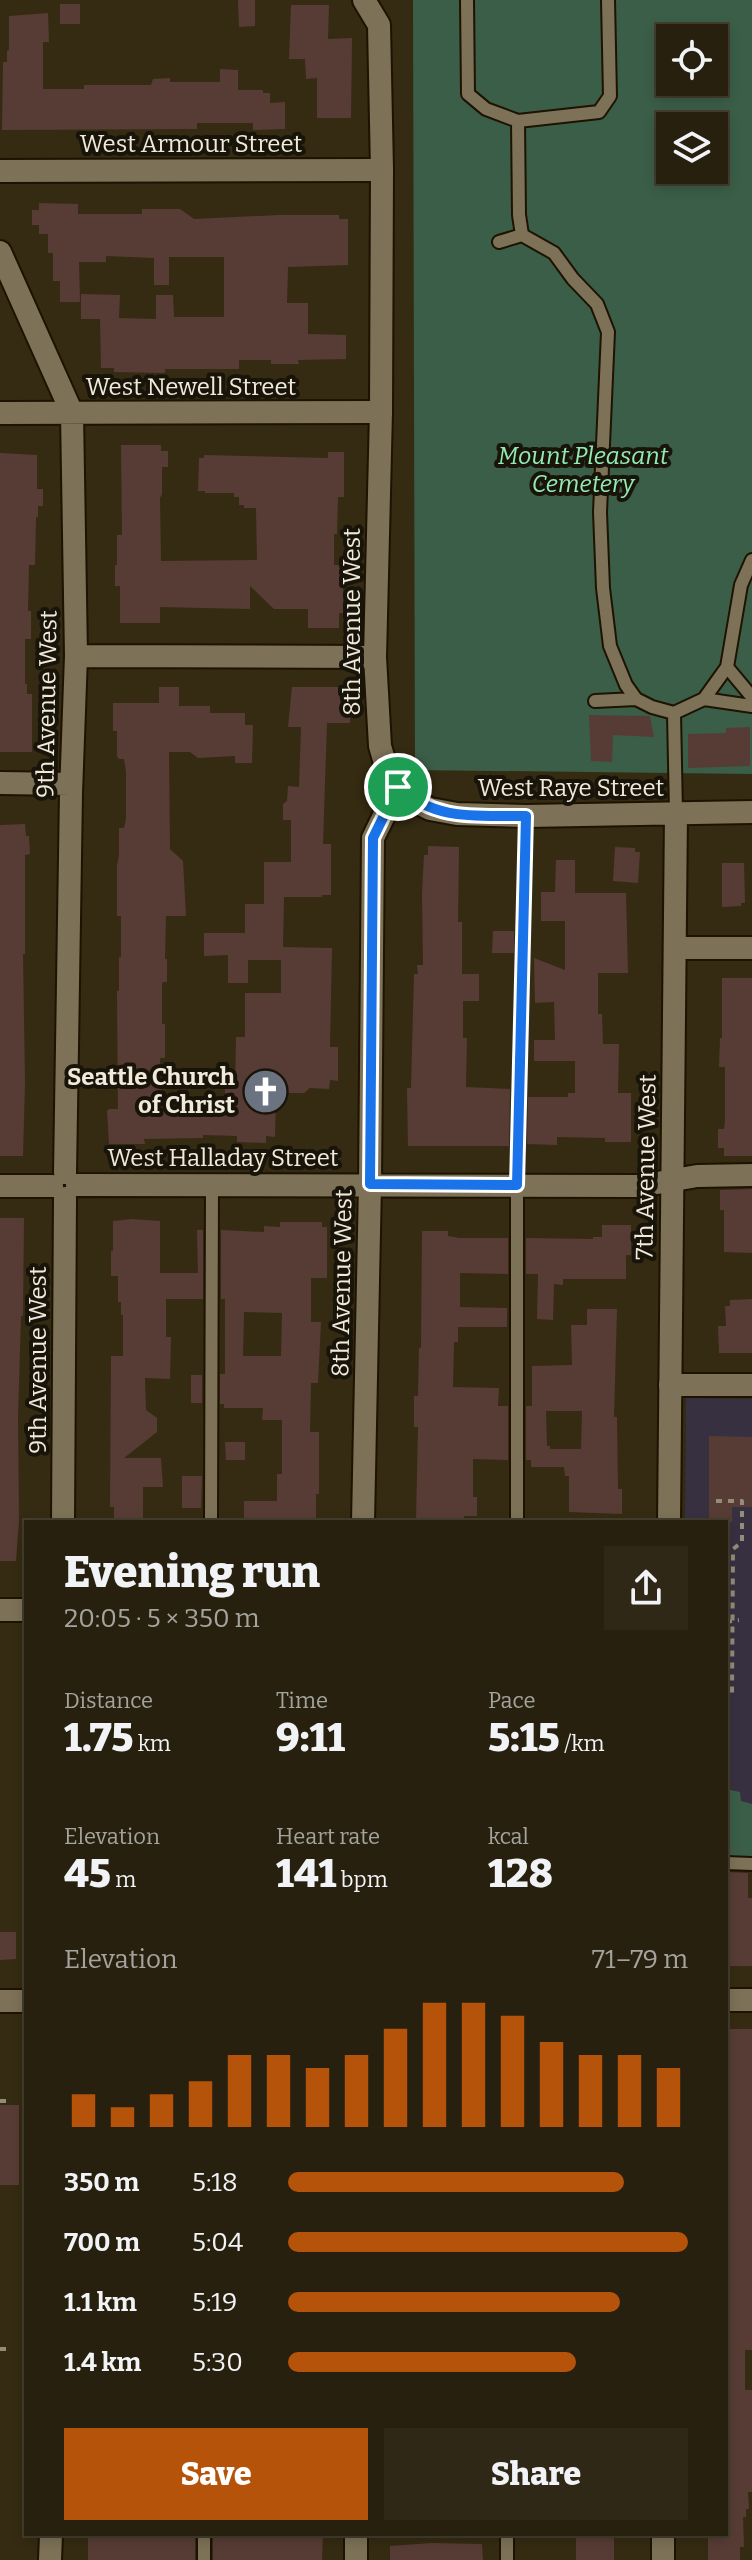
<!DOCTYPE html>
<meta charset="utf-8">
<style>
:root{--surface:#28200e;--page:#302817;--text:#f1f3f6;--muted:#a5a39e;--line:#443e2e;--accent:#b45309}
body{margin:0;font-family:Bitter,serif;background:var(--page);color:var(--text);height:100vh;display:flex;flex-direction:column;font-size:30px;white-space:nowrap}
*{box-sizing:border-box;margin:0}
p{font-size:26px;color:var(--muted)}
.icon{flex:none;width:44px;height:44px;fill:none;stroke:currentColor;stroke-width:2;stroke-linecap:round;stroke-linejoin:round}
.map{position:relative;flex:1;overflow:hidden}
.sheet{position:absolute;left:24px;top:1520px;width:704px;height:1016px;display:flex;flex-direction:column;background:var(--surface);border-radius:0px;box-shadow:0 4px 12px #0003,0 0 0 2px var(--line)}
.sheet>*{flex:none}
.tools{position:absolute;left:656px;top:24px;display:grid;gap:16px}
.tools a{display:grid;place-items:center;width:72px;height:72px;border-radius:0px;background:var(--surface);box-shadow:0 4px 12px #0003,0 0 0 2px var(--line);font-size:40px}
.pin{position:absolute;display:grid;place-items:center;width:68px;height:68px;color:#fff;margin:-34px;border:4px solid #fff;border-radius:50%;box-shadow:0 2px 8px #0007}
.round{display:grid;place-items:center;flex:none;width:84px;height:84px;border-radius:0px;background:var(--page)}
.summary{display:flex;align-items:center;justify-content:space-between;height:136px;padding:0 40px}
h1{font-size:44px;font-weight:800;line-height:60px}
.metrics{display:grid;grid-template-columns:repeat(3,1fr);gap:12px;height:136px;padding:8px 40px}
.metrics div{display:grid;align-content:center}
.metrics b{font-size:40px;font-weight:800}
.metrics small{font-size:22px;font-weight:400}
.metrics p{font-size:22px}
.chart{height:224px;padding:16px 40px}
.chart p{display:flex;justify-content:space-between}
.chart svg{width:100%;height:144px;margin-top:8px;stroke:var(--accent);stroke-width:6}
.button{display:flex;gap:16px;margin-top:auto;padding:16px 40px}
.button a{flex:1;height:92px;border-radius:0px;background:var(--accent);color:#fff;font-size:32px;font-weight:800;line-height:92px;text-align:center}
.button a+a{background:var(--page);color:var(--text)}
ul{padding:0 40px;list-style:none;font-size:26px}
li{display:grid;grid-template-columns:128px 96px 1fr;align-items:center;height:60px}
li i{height:20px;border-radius:10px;background:var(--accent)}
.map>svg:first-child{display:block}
</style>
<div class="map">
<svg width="752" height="2560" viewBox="0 0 752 2560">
<rect width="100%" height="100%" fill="#352b12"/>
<path fill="#373040" d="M686,1398L752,1399V1862H726V1522H685Z"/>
<path fill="#3b5e48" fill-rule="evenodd" d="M413,0H752V774L415,770ZM670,38H714V82H670ZM670,126H714V170H670Z
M726,1789L740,1792L741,1801L752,1804V1857H726Z"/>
<path fill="#573c35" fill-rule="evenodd" d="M238,0H255V26L239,27Z
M60,4H80V24H60Z
M291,5H329L328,39L352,38L351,118H317V78L306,79L305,59H289Z
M48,13L49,42H43V89H84V85H151L153,79L170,78V82H220V69L238,70V90H263V93H270V103L285,102V129L253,130V123H197V129L2,130L3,62H7V51L9,50V16Z
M39,203L78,204V214H142V209H180L194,219L279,215H339V219H348V265L288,267L287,303H308V334L346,335V359L298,360L299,364H271V360H239V369H165V373L114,372V368H101L100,319H81V294L120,295L119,318L156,319V295H173L174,317H224V257H169V285H154V258L106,256V262H79L80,302H60V281H53V253H48V234H39V225H32V210H39Z
M121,445H161V451H168V467H162V494L160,498L161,561L257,560L256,508H244V505H239V497H234V493H205V491H198L199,458H204V455L328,458V452H344V497H338L337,534H334V565H343V613H339V628H308V609H274L250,586V609L160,607V623H120V586H115V565H117V535H122Z
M0,453L37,455V489H43V506H38V517H36L35,565H29L28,611H31V639H25V684H27V694H32V752H0Z
M159,687H179V706H210V713H245V725H253L252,763H235V756L198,758L190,752H169L170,849L183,861L186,916H166L165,959H167V982H163L162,984V1024H165V1058H160L162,1106H225V1089H235L236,1037H245V993H281V960H248V983H228V955L204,956V933H245V904H264V862H291V820H283V804L287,801L288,786L299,787L301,727H288L292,687H350V723H327L323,844H331V895H322V897H284L283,947L332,948L330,1047H338V1081L330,1080L329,1089L310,1088L304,1093H276L275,1137L266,1136V1143L237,1142V1136L203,1135V1138L144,1139L145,1144H109L107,1111L109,1109H118L117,991H119V957H121V916H117V865L119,856V828H124L126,819V772L124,759H119L117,756V731H113V703H159Z
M589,715L650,716L654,737L613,735L612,762L591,761Z
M750,727V766L688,768V734L726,733V728Z
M25,824L26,836H29L30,854L25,855V954H23L25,1083L23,1156H0V825Z
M428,846L459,847L458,922H462V974H479V1001H463V1038H467L466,1087L510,1089L509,1146H408L407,1088H411L414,974H418L417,965H423L422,894L424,855H428Z
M615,847L635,848V852H640L638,883L613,881Z
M556,860H575V893H626L628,973H598V1014H602L603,1044H619L618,1093H631V1142H605V1138L557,1137V1145L527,1144L528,1097H568V1093H575V1061H534V1040H555L554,1002L535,1003L534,958L565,970V921H541V892H555Z
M722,863H744L745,903H741V906L722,907Z
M493,931H514V953H492Z
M722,978H752V1156H724V1148H718V1129H724L725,1121V1067H719L720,1038H722Z
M752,1189V1253L724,1252V1210H720V1190Z
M0,1218H24L23,1316H21L18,1417L19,1521L16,1561H0Z
M132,1219L160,1221V1273H198L197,1230H203V1299H166V1337H171L170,1379L145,1378L146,1410L157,1418V1432L124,1458H161L163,1487H143V1522H114V1507H110L111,1356H123V1315H121V1302H118V1276H111V1251H113V1221Z
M280,1222H322V1227H327V1278H311V1322H321L318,1383H311L310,1432H319V1494H316V1522H244V1501H277V1474H282V1420H262L263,1408H224V1404H220V1374H225V1299H221V1230L264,1232V1226L280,1227ZM244,1312L282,1313L281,1356H243Z
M602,1225H631V1255H626V1279H563V1285L554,1284L553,1320L537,1319L538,1274H526V1238L593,1239V1237H602Z
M422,1231H448V1236L459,1238H508V1274L460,1273V1307L507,1308V1327H458V1342H454L453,1387L499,1388L498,1406H508V1460L473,1459V1497H477V1516H464V1522H416L418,1427H414V1396H418L419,1348H421Z
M752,1299V1353H719L718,1326H726L725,1306H730V1300Z
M587,1309H617L614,1417H617L618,1489H622V1514L569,1512V1476H565L564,1467H531V1460H526V1406H532V1366L572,1365L571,1325H587ZM546,1411H582L581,1449H550V1446H547Z
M191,1375H202V1403H191Z
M709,1436L752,1437V1507H732V1522H709Z
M225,1442H245V1460H226Z
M182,1476H202L201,1508H182Z
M726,1872L748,1873V1898H752V1966H726Z
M0,1932H16V1959L0,1960Z
M726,2029H752V2350H745V2390H752V2492H748L749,2509H746V2517H743L744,2547H740V2560H708V2534H726Z
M0,2105H19V2185H0Z
M88,2534H132V2538H170V2534H195V2560H88Z
M213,2534H323L322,2560H213Z
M576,2534H614V2560H576Z
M431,2543L482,2544L483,2560H390V2546Z"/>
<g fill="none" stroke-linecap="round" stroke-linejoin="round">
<defs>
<path id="service" d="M467,0L468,94L486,109L518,121
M608,0L610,96L599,112L518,121L519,215L522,235L554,253L573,279L597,304L608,332L600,512L603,588L610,646L626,685L636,699L652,707L674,713L676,813
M499,242L522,235
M727,667L752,697
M704,699L727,667L741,585L752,560
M595,701L636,699
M674,713L704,699L752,706
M211,1522L212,1184
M517,1522V1185L526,816
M726,1863L752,1864
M204,2560V2534
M507,2560V2534"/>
<path id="minor" d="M0,171L382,170
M0,252L72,413L76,656L71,793L65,1173
M0,413L381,412
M76,656L375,657
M0,783L71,784
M675,948H752
M77,1185L640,1186L697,1176L752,1175
M0,1186H52
M670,1385H752
M63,1522L65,1198
M363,1522L370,1184L373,838L398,787
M0,1610H26
M50,2560L51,2534
M356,2560V2534
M663,2560V2534"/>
<path id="tertiary" d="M364,0L379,25L382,170L381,412L375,657L380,746L387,770L398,787L414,801L430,809L457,814L526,816L752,812
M669,1522L676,813
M726,2000H752
M0,2001H26"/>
</defs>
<use href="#service" stroke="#1d1300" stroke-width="16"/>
<use href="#minor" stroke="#1d1300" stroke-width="26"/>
<use href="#tertiary" stroke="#1d1300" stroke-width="26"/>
<path stroke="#948c78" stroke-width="4" stroke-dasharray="6 6" stroke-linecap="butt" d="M716,1501H742V1542L733,1549L732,1694
M726,1622L739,1620
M0,2101H10
M0,2349H11"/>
<use href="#service" stroke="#7d7157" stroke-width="12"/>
<use href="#minor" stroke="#7d7157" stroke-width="22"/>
<use href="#tertiary" stroke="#7d7157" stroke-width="22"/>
</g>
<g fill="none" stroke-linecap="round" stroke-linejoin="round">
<defs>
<path id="route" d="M398,787C437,822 477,815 526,816L517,1185L370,1184L373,838Z"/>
</defs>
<use href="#route" stroke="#fff" stroke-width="16"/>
<use href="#route" stroke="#1a73e8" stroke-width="10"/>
</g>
<defs>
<symbol id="church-disc" viewBox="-11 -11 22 22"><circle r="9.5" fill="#6b7280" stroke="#19140a"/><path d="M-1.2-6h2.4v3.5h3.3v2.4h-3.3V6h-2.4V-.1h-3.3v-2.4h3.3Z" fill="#fff"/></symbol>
</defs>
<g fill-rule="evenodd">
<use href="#church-disc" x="240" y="1066" width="51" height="51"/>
</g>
<g text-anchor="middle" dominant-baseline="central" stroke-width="8" stroke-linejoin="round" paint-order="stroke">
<g font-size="24" fill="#f0eadb" stroke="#19140a">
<text x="191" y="144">West Armour Street</text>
<text x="191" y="387">West Newell Street</text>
<text transform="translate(352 622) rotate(-90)">8th Avenue West</text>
<text transform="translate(47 704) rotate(-89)">9th Avenue West</text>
<text x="571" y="788">West Raye Street</text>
<text x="223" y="1158">West Halladay Street</text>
<text transform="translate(646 1167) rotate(-89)">7th Avenue West</text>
<text transform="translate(342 1283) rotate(-89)">8th Avenue West</text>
<text transform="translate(38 1360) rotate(-90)">9th Avenue West</text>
</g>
<g font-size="24" font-style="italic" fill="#92ebb4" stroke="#19140a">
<text x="583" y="456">Mount Pleasant<tspan x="583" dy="28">Cemetery</tspan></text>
</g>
<g font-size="24" font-weight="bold" fill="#f0eadb" stroke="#19140a" text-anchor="end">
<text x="235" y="1077">Seattle Church<tspan x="235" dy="28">of Christ</tspan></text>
</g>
</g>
</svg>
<div class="tools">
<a><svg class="icon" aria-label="locate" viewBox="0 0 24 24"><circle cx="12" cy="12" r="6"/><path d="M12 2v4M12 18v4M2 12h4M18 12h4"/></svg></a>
<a><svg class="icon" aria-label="layers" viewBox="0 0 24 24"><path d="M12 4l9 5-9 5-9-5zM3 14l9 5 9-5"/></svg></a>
</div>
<div class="pin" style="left:398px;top:787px;background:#1e9e55"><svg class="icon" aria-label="arrive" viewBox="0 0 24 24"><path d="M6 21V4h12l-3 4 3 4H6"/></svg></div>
<section class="sheet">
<div class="summary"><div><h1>Evening run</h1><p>20:05 · 5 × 350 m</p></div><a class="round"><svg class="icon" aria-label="share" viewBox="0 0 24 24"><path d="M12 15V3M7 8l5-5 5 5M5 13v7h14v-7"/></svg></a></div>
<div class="metrics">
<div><p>Distance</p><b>1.75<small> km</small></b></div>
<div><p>Time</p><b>9:11</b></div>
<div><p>Pace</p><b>5:15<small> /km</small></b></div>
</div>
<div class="metrics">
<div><p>Elevation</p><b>45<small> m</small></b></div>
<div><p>Heart rate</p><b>141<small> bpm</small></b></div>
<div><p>kcal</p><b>128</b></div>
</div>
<div class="chart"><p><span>Elevation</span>71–79 m</p>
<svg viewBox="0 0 160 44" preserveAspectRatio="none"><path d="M5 44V34M15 44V38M25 44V34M35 44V30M45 44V22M55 44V22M65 44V26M75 44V22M85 44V14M95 44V6M105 44V6M115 44V10M125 44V18M135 44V22M145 44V22M155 44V26"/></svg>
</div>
<ul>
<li><b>350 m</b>5:18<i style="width:84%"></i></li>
<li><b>700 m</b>5:04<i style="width:100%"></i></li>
<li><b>1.1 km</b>5:19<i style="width:83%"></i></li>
<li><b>1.4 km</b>5:30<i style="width:72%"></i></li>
</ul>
<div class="button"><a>Save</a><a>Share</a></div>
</section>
</div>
